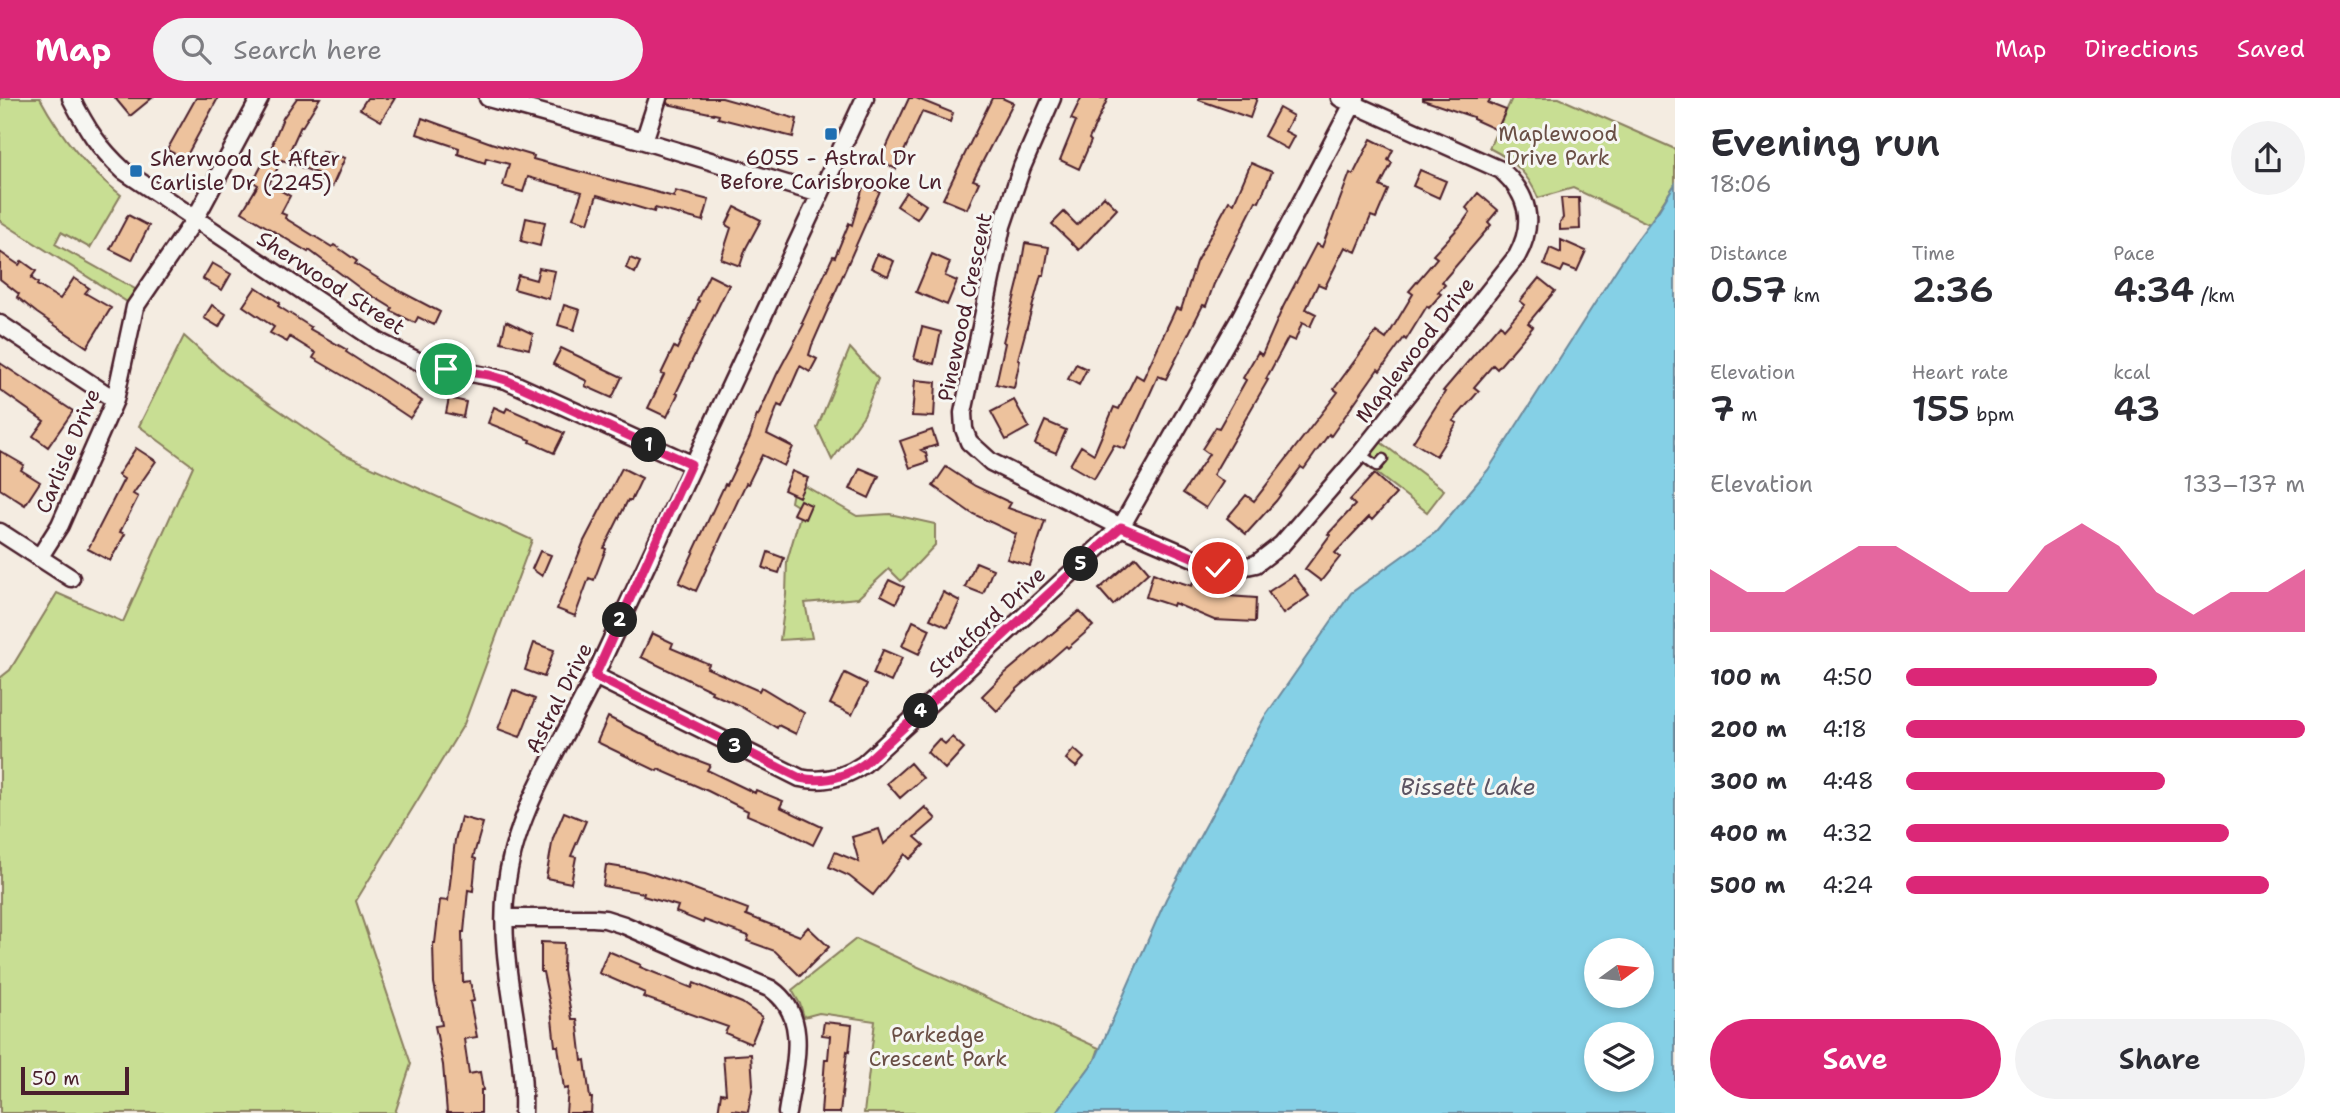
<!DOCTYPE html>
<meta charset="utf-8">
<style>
:root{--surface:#fff;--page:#f2f2f3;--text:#2b2b33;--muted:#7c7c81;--accent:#db2777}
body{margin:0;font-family:"Shantell Sans",sans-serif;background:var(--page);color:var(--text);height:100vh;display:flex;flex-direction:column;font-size:26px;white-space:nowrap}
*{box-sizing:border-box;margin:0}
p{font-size:23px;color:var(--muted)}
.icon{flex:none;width:38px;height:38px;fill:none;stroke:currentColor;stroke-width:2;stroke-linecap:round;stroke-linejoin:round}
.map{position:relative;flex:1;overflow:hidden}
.sheet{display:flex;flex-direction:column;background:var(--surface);width:665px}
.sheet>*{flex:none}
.needle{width:46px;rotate:75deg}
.controls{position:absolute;left:1584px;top:840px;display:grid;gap:14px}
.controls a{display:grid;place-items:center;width:70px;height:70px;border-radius:50%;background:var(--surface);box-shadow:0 4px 10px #0003;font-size:35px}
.scale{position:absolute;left:21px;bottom:18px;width:108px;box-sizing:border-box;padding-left:7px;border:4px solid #4a1f2b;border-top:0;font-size:19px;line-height:24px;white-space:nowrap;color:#4a1f2b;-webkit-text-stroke:5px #f6f6f2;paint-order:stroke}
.pin{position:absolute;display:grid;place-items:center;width:60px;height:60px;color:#fff;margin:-30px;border:4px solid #fff;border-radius:50%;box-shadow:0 2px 7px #0007}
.km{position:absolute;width:35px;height:35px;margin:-18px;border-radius:50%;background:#222;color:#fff;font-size:19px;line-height:35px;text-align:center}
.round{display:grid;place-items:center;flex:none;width:74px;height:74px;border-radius:37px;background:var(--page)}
.overview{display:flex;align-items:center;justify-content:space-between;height:119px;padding:0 35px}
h1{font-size:38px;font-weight:600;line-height:52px}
.stats{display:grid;grid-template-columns:repeat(3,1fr);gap:10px;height:119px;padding:7px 35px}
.stats div{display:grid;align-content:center}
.stats b{font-size:35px;font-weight:600}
.stats small{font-size:19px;font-weight:400}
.stats p{font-size:19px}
.chart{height:196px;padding:14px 35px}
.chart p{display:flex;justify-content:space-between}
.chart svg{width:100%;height:126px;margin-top:7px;fill:var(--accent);opacity:.7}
.cta{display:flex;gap:14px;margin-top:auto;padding:14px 35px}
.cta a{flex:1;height:80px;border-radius:42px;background:var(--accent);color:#fff;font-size:28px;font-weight:600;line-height:80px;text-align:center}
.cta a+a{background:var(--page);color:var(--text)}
ul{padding:0 35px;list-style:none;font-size:23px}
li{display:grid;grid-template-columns:112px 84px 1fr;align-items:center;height:52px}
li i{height:18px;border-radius:9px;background:var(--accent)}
header{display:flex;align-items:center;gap:42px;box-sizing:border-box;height:98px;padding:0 35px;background:var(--accent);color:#fff}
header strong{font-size:33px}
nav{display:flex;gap:38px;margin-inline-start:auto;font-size:24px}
.search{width:490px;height:63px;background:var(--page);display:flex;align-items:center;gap:18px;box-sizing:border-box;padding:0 24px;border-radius:38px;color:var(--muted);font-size:26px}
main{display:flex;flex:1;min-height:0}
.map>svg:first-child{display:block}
</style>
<header>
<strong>Map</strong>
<div class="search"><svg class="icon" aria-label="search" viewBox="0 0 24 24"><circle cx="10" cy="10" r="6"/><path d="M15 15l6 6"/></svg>Search here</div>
<nav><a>Map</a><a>Directions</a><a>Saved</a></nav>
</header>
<main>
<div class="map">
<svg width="1675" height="1015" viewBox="0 0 1675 1015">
<rect width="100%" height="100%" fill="#f4ece1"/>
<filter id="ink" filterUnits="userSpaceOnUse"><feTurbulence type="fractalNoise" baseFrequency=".0143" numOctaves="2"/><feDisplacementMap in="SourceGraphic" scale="14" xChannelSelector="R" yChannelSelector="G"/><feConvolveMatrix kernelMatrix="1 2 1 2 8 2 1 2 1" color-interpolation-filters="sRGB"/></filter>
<g filter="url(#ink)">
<path fill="#c8de93" stroke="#897e5f" stroke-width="2" d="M0,0H40C61,39 86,70 121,97L90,150L61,134L55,146L142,195L135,209L0,123Z
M1512,0H1559L1675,51V86L1649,126L1573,90L1538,100C1528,75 1513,62 1489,50Z
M184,238L224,274L341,355L532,442L464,626L356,803L411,966L395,1015H0V580L10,572L57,495L123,524L193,368L139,328Z
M850,250L878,281L864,317L832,362L817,330Z
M1379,343L1444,392L1427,414L1363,365Z
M795,382L857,418L890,416L935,426V447L901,483L889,471L858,500L805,505L812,540L780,542L786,497L787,463L802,411L791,404Z
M856,841L1099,950L1095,962L1056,1015H864L875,923L819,915L804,919L800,906L792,892Z"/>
<path fill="#85d0e6" stroke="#6d899b" stroke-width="2" fill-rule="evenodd" d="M1675,86V1015H1056L1095,962L1166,801L1264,620L1351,495L1436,434L1488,372L1627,155L1659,112ZM1596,852H1642V898H1596ZM1596,936H1642V982H1596Z"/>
<path fill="#edc29d" stroke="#4a1f2b" stroke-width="2" d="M115,0H152L130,18Z
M196,0H218L185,61L167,52Z
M297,0H320L302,29L301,28L291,50L319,60L322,53L345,60L332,89L319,82L322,77L282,62L269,86L290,98L281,115L286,117L285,120L332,149L334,147L357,163L355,166L392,189L440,214L434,227L418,219L415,225L391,213L392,210L361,191L309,152L308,154L242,114L258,87L253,84L274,44H273L283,20Z
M367,0H395L381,23L360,11Z
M668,0H722L797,21L793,39L718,20L719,17L667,6Z
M909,0H916L953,15L950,24L922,14L896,71L880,63Z
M992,0H1002L1013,5L973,82L979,84L967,111L943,101Z
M1081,0H1108L1089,41L1091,43L1079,71L1060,62L1076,23L1071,21Z
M1199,0H1257L1250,20L1199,2Z
M1423,0H1491L1488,5L1506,12L1497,32L1473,21V19L1423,2Z
M1279,10L1293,18L1285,33L1294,38L1287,51L1264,38Z
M422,20L491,45L534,58L533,61L674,99L675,93L709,102L703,123L655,110L654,114L597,97L588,125L573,120L582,94L528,79L523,94L503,88L509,66L486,60L485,65L458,56L459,50L417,36Z
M1371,41L1393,52L1388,62L1392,65L1380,88L1388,92L1376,120L1371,118L1356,154L1345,149L1325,189L1318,186L1306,211L1316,216L1310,229L1302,225L1295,243L1288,240L1266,281L1268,282L1213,377L1223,384L1206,410L1183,395L1209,356L1202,351L1216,329L1219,330L1246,282L1243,280L1258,254L1262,257L1283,209L1316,146L1322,149L1350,75L1353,77Z
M1251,65L1272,74L1259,104L1256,103L1214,186L1206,208L1203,207L1166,281L1158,278L1125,351L1114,347L1094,381L1070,367L1081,348L1094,356L1114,309L1119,311L1136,277L1143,281L1176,210L1181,212L1196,164L1229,103L1234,105Z
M1420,72L1446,83L1439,100L1413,88Z
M863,89L880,93L812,247L809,257L817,261L810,274L800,268L782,309L778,307L767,336L793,349L784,368L762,357L748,386L746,385L696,493L679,485L725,386L727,387L750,339L757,317L758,318L777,276L804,226L802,225L833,158L835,159L849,125L852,127Z
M906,94L926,107L917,121L897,108Z
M1478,95L1498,112L1488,124L1491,127L1442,184L1445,187L1438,194L1441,196L1429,210L1427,208L1406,242L1404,240L1380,273L1378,271L1331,338L1329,336L1304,371L1301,369L1276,403L1246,436L1227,420L1246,397L1254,403L1338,294L1334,291L1376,234L1386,241L1413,196L1409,193L1437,160L1433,157L1461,127L1470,114L1466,110Z
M1104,98L1117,111L1079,152L1052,126L1064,114L1077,127Z
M1561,100H1579L1580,131L1560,132V124L1563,120Z
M735,109L761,122L746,150L740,168L721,161L731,130L726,127Z
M128,117L149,128L132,162L110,151Z
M526,120L545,124L540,148L521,143Z
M1561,142L1586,153L1577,173L1564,168L1561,174L1544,167L1550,150L1561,155Z
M1025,145L1049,149L1044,177H1041L1018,261L1020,262L1014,290L996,286L1005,245L1003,244L1019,181Z
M0,154L19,167L22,163L36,173L31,180L38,185L37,187L60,201L74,180L89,190L85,195L111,210L87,249L37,215L17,199L19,196L0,181Z
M877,156L894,163L888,178L871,170Z
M932,156L950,164L945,178L957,183L947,207L916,194Z
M630,160L640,164L635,175L626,170Z
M212,165L231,176L222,192L203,181Z
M539,170L555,173L549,201L514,191L518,177L536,182Z
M709,177L729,187L676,295L678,296L667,319L648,310L664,277L661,276L674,249L677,251L699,203L697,202Z
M1539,180L1555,193L1528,225L1533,229L1497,271L1493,267L1474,289L1479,293L1453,323L1457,325L1436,358L1413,344L1445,294L1443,293L1500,226L1504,231L1525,207L1520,203Z
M256,189L280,205L278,208L311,229L310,231L347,252L346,254L422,303L410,320L374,296L313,260L316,255L290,239L287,244L270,235L274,229L243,208Z
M212,207L226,216L219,229L204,220Z
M564,207L580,212L574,232L558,227Z
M506,223L533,236L529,251L501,244Z
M922,229L941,234L934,266L914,261Z
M561,250L622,279L612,300L585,288L587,283L553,266Z
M0,265L73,313L48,349L33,338L44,323L0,292Z
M1076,266L1087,271L1079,287L1068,281Z
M915,282L936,284L934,319L912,318Z
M449,300L466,304L463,319L446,315Z
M1014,302L1029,329L1006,342L991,314Z
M494,309L505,314L507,310L564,335L554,355L530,344L531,342L488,325Z
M1045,323L1066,332L1056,355L1035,346Z
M932,332L937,347L921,352L926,355L928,364L910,370L900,343Z
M136,350L156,363L133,396L138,399L120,434L125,436L110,463L88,451L124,381L118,377Z
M0,353L24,367L21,372L40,384L25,407L0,391Z
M946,369L975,388L1011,405L1008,410L1045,423L1030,468L1007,461L1016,436L971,415L933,388Z
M622,370L642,380L631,403L628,402L604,450L606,451L594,482L589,480L575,518L557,511L584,443Z
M860,370L879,378L869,400L850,391Z
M792,373L808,380L799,399L784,392Z
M1374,376L1396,396L1372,422L1369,419L1335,455L1340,459L1321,483L1305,471L1330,437L1328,436L1355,407L1350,402Z
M800,402L811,407L805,421L793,416Z
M540,453L551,457L542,478L532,471Z
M768,454L784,460L779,475L763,470Z
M1136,459L1149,474L1113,507L1099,491Z
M976,464L993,471L983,496L965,489Z
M1153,475L1172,483L1173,482L1192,488L1193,484L1228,498L1256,500L1255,524L1214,522L1174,505L1173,508L1146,499Z
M1294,477L1309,498L1283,516L1268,494Z
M889,482L904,489L896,505L881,497Z
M943,494L960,503L948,529L930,521Z
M1079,513L1093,528L1068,550L1066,548L1017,591L997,613L982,598L1003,577Z
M913,523L930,531L919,556L902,548Z
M652,535L673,545L671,550L709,566L707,570L759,593L761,589L804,615L796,636L778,627L777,630L738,607L711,595L712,593L641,559Z
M534,545L554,552L544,579L525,572Z
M883,552L902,560L891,584L873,576Z
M845,575L867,586L852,617L830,606Z
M513,592L535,601L520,639L498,631Z
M608,619L681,656L710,667L707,672L755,695L756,692L783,703L780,709L822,729L813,747L788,734L747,717L748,713L708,693L658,671L657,673L597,644Z
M952,639L964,650L945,671L927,654L939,641L945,646Z
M1074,651L1084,660L1076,669L1066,661Z
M910,665L923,680L900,700L887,685Z
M925,709L936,721L915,739L924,747L910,761L905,756L873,797L849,778L829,769L835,754L859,764L852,739L879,731L884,746Z
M564,714L586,723L571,758L576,759L571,785L546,780L553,740Z
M461,719L483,725L473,760L476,761L473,793L468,792L464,834H462L463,884L470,883L474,903L470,904L477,939L464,941L469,976L480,974L483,992H481V1015H447L443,967L435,928L442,927L434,885L433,845H435L440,802L448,803L455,742Z
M606,767L643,773L676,784L748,811L746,817L800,838L808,829L829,849L800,878L775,853L747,843L749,838L704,822L703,825L676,814L678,808L643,798L644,795L603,788Z
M541,844L564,845L563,872L572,921H577L582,963L585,962L590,1000H592L591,1015H566L568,990L564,991L558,948H555L551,912L543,874H541Z
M608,853L641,867L640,869L692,890L694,885L742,905L762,919L751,946L725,935L728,929L643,899L645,895L599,875Z
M824,924L852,927L850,946L849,954L847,953L840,1015H821L825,961H828L830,938L822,937Z
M751,956L753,987L748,1014L733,1012L732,1015H718L721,995L726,996L723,958Z"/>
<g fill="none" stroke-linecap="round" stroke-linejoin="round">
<defs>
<path id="service" d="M1360,356L1377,368L1383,361"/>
<path id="minor" d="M71,0C87,31 98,49 124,73L379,244L424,266L506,282L691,366
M488,0L644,43L820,96
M1052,0L1022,69L1002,128L963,315L964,331L969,344L991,364L1121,429L1212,468L1233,471L1256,466L1282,446L1360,356L1517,158C1535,125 1529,97 1501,72L1340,0
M644,43L658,0
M0,226L115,302
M0,434L71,480
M39,460L60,427L115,302L135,209L195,121L260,0
M595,578L800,680C824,685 844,680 864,666L1121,429L1239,222L1356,0
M505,820H593L605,821L624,827L771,891C812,919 793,973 787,1015
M523,1015C526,940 497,867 506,791C514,712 564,644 597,573C685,382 775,191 865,0"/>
</defs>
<use href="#service" stroke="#4a1f2b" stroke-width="13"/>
<use href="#minor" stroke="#4a1f2b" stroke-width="21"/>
<use href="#service" stroke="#f6f6f2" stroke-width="8"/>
<use href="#minor" stroke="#f6f6f2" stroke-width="16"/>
</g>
</g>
<g fill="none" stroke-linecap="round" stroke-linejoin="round" filter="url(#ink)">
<defs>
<path id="route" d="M446,271L489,277L506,282L691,366L595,578L800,680C824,685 844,680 864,666L1121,429L1218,470"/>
</defs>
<use href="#route" stroke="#fff" stroke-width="14"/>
<use href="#route" stroke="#db2777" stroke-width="9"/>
</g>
<g fill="#1f6fb2" stroke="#f6f6f2" stroke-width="2.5">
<rect x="824" y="29" width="14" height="14" rx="3.5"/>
<rect x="129" y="66" width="14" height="14" rx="3.5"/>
</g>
<g text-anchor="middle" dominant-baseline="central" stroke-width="6" stroke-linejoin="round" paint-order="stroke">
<g font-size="21" fill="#6a4f45" stroke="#f6f6f2">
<text x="1558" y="36">Maplewood<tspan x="1558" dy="24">Drive Park</tspan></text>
<text x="938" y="937">Parkedge<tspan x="938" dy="24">Crescent Park</tspan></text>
</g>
<g font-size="21" fill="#4a1f2b" stroke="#f6f6f2">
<text x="831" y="60">6055 - Astral Dr<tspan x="831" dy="24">Before Carisbrooke Ln</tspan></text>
<text x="150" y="61" text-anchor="start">Sherwood St After<tspan x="150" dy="24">Carlisle Dr (2245)</tspan></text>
</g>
<g font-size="21" fill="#4a1f2b" stroke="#f6f6f2">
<text transform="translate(331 185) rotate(33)">Sherwood Street</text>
<text transform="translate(965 209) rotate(-78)">Pinewood Crescent</text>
<text transform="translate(1415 252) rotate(-52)">Maplewood Drive</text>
<text transform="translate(68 353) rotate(-67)">Carlisle Drive</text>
<text transform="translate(987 524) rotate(-43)">Stratford Drive</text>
<text transform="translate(559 600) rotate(-63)">Astral Drive</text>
</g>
<g font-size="23" font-style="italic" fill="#5c5463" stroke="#f6f6f2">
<text x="1468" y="689">Bissett Lake</text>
</g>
</g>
</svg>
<div class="controls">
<a><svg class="needle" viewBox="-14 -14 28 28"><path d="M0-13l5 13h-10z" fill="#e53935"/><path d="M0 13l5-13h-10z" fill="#7c7c81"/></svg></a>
<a><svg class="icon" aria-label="layers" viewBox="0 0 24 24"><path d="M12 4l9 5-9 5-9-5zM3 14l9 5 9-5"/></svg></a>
</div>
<div class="scale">50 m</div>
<div class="pin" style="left:446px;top:271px;background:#1e9e55"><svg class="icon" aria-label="arrive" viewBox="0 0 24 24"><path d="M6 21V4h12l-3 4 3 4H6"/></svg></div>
<div class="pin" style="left:1218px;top:470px;background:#d93025"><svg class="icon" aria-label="check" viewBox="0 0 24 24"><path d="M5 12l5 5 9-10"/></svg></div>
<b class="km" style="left:649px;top:347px">1</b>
<b class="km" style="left:620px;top:522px">2</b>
<b class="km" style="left:735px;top:648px">3</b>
<b class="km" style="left:921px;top:613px">4</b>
<b class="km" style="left:1081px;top:466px">5</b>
</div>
<section class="sheet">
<div class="overview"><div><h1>Evening run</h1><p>18:06</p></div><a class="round"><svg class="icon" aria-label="share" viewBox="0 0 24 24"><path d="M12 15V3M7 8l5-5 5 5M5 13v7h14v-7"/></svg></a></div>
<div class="stats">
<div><p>Distance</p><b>0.57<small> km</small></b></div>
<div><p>Time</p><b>2:36</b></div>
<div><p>Pace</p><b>4:34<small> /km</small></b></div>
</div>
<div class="stats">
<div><p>Elevation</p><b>7<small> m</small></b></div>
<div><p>Heart rate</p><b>155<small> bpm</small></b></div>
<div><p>kcal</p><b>43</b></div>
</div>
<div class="chart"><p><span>Elevation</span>133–137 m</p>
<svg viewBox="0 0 160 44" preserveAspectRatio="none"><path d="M0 44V22L10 30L20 30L30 22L40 14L50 14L60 22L70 30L80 30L90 14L100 6L110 14L120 30L130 38L140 30L150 30L160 22V44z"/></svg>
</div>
<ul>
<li><b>100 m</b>4:50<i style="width:63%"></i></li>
<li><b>200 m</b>4:18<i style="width:100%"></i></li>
<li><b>300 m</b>4:48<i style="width:65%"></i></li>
<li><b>400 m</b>4:32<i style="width:81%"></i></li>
<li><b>500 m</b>4:24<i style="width:91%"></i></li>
</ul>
<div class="cta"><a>Save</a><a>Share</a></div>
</section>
</main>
